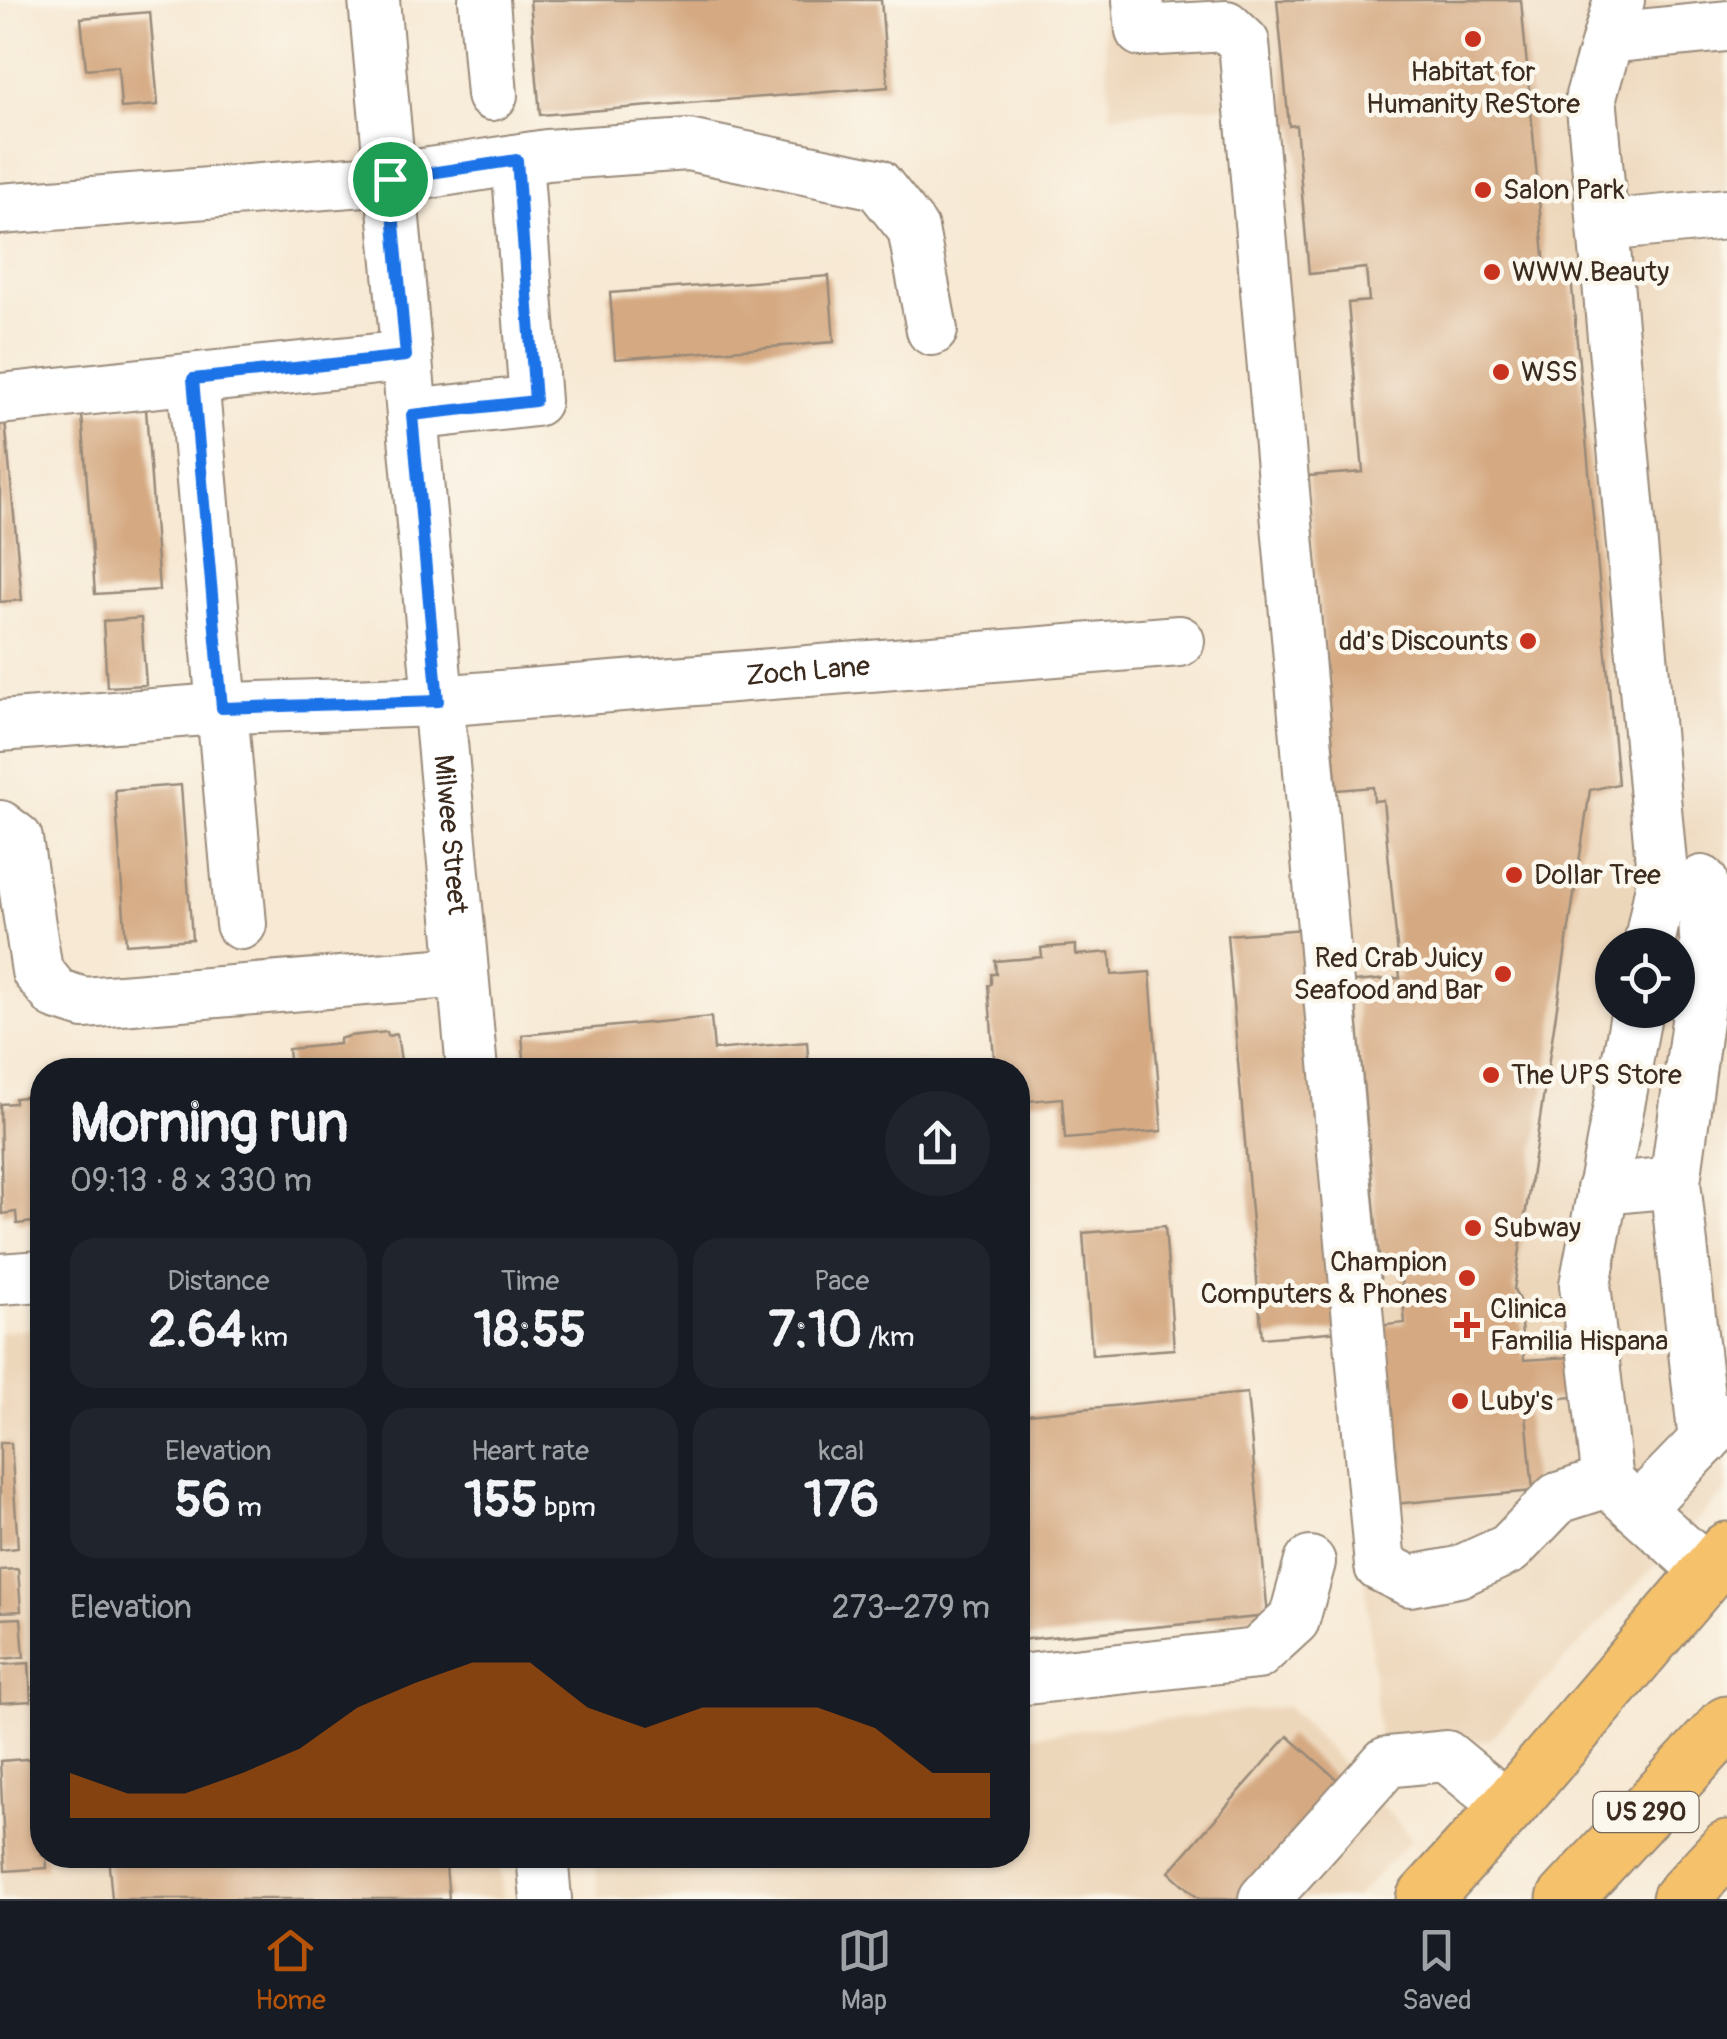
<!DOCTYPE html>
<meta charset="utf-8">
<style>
:root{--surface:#171b24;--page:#20242c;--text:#f1f3f6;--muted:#9ea1a6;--line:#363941;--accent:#b45309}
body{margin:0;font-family:Pangolin,sans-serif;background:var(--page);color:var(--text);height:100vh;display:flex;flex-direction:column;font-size:38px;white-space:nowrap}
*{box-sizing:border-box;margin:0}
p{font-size:32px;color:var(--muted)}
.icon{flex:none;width:55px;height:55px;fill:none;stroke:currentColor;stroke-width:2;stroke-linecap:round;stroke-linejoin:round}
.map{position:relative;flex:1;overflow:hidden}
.sheet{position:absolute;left:30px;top:1058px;width:1000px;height:810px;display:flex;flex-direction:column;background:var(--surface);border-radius:40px;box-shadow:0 2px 8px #0004}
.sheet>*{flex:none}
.fabs{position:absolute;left:1595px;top:928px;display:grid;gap:20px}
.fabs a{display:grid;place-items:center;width:100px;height:100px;border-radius:50%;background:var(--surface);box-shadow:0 2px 8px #0004;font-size:50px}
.pin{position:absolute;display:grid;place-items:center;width:85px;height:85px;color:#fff;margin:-42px;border:5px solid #fff;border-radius:50%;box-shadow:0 2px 10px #0007}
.round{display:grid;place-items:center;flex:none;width:105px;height:105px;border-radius:52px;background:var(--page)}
.head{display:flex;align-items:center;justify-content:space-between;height:170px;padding:0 40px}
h1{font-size:55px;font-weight:800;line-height:75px}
.metrics{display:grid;grid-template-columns:repeat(3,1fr);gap:15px;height:170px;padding:10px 40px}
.metrics div{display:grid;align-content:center;border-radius:25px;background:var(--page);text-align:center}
.metrics b{font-size:50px;font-weight:800}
.metrics small{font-size:28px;font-weight:400}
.metrics p{font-size:28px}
.chart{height:280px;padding:20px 40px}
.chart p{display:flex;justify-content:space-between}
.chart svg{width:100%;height:180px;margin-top:10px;fill:var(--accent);opacity:.7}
.dock{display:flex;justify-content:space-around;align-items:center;height:140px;border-top:2px solid var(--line);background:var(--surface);font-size:28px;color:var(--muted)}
.dock a{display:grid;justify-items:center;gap:5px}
.dock .selected{color:var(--accent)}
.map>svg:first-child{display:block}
</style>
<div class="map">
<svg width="1727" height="1899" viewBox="0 0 1727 1899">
<rect width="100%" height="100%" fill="#fbf7ec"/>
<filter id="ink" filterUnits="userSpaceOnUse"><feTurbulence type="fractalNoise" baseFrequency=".01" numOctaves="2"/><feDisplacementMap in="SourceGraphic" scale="20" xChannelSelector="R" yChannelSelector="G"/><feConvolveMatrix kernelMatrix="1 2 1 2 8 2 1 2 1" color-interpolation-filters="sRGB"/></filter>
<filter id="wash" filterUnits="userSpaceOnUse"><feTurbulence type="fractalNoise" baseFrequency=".0048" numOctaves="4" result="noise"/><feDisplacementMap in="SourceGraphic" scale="40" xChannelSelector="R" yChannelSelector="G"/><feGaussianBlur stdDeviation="2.25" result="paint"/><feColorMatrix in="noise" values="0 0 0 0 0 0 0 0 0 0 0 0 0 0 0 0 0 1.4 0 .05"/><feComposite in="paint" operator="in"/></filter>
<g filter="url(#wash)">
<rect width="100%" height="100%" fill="#f7e9d4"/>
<path fill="#edd7bb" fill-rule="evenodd" d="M1101,0H1727V1490L1489,1740L1380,1748L1235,105L1111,115ZM1612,945H1678V1010H1612Z
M42,1328V1855H499L503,1899H0V1332Z
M1288,1706L1412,1838L1354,1899H599L595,1855H1018V1737Z"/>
<g id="blocks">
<path fill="#d5aa83" d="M530,0H881L888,87L540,115Z
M1277,0H1521L1545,267L1570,266L1618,784L1590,790L1514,1289L1519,1300L1524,1360L1570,1357L1573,1397L1525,1402L1533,1491L1383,1505L1378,1326L1405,1323L1400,1267L1380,1269L1354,982L1400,978L1383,800L1374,801L1373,787L1337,790L1308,476L1363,472L1348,303L1369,301L1366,268L1309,274L1296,125L1289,126Z
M150,12L158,105L121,108L118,66L86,69L81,18Z
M829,276L834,342L615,359L610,293Z
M146,409L159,590L95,594L82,414Z
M0,420H5L22,600L0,602Z
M141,618L146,685L107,687L103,621Z
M181,785L192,939L126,944L115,790Z
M1304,929L1339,1331L1262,1338L1227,935Z
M1076,945V955L1110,952L1112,975L1150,972L1162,1131L1065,1139L1062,1098L1018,1102V1070H995L988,985L991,984V974H996L995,961L1042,957L1041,948Z
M711,1017L714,1050L807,1042L809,1070H525L522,1035Z
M387,1032L388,1036L397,1034L401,1061L395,1062V1070H290L288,1049L339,1044V1039L349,1036Z
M42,1095V1205H38L42,1221L17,1224L16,1212L2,1214L0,1104L15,1103V1098Z
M1165,1226L1174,1349L1092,1355L1083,1233Z
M1247,1393L1268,1616L1018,1640V1415Z
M0,1443H11L18,1548L0,1550Z
M18,1569L21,1611L0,1612V1570Z
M21,1618L24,1657L0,1659V1619Z
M29,1663L31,1701L0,1703V1665Z
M1288,1736L1348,1789L1251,1899H1199L1169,1872Z
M38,1758L42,1855H46L47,1868L5,1871L0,1761Z
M108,1855H445L449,1899H112Z"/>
</g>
</g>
<g filter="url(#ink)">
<use href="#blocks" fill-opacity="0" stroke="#998a79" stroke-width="2.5"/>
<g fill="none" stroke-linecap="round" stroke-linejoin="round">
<defs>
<g id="minor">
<path id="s1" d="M374,0L472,1070"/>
<path d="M484,0L492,95"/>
<path d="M1138,0L1141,31L1226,26L1244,43L1380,1566L1410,1581L1458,1572L1509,1549L1558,1498L1608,1482"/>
<path d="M1619,0L1591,96L1661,863V885L1649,945"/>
<path d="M1608,38L1727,26"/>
<path d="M0,209L390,179L547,155L688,145L877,184L913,229L932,330"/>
<path d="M1603,226L1727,214"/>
<path d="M193,379L241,924"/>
<path d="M0,399L406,356"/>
<path d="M412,415L535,401L517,160"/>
<path id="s2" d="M0,726L230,708L438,701L1179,641"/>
<path d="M0,826L17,839L37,971L56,994L84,1003L462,972"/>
<path d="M1702,881L1706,955"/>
<path d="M1637,1010L1585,1285L1608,1482L1708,1572"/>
<path d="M1675,1182L1704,1441"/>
<path d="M1602,1189L1675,1182L1706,955L1727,953"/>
<path d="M0,1279L42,1276"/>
<path d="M1638,1509L1725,1419"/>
<path d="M1018,1680L1257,1654L1294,1620L1310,1562"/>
<path d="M542,1855L546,1899"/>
<path d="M1264,1899L1387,1762L1446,1756L1508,1807"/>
</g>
<path id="major" d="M1424,1899L1508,1807L1727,1550"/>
<path id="highway" d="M1565,1899L1727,1724
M1680,1899L1727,1848"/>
</defs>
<use href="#minor" stroke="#998a79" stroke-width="54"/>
<use href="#major" stroke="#998a79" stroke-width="59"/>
<use href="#highway" stroke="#998a79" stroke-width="59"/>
<use href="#minor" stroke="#fff" stroke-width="50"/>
<use href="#major" stroke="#f5c16b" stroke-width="55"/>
<use href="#highway" stroke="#f5c16b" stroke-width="55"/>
</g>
</g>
<g fill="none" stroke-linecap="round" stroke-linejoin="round" filter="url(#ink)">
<defs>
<path id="route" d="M517,160L535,401L412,415L438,701L222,708L193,379L406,356L390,179Z"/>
</defs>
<use href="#route" stroke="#fff" stroke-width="20"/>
<use href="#route" stroke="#1a73e8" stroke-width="12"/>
</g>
<g fill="#c8321e" stroke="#fbf7ec" stroke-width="4">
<circle cx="1473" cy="39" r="10"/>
<circle cx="1483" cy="190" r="10"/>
<circle cx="1492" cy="272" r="10"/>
<circle cx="1501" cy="372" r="10"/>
<circle cx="1528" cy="641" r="10"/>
<circle cx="1514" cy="875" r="10"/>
<circle cx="1503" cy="974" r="10"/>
<circle cx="1491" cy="1075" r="10"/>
<circle cx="1473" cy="1228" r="10"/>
<circle cx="1467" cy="1278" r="10"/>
<path d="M1462 1310h10v10h10v10h-10v10h-10v-10h-10v-10h10z"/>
<circle cx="1460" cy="1401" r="10"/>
</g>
<g text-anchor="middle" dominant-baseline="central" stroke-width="9" stroke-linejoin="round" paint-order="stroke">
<rect fill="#fbf7ec" stroke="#75685c" stroke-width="2.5" x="1593.5" y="1792" width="105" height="40" rx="8"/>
<g font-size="25" font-weight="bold" fill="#3b2a1e">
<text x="1646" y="1812">US 290</text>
</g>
<g font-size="28" fill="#3b2a1e" stroke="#fbf7ec" text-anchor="start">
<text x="1473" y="72" text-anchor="middle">Habitat for<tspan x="1473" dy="32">Humanity ReStore</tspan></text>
<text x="1503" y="190">Salon Park</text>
<text x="1512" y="272">WWW.Beauty</text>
<text x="1521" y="372">WSS</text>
<text x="1508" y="641" text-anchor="end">dd's Discounts</text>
<text x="1534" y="875">Dollar Tree</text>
<text x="1483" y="958" text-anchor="end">Red Crab Juicy<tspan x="1483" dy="32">Seafood and Bar</tspan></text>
<text x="1511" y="1075">The UPS Store</text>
<text x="1493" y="1228">Subway</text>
<text x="1447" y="1262" text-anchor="end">Champion<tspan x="1447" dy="32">Computers &amp; Phones</tspan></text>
<text x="1490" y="1309">Clinica<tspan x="1490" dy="32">Familia Hispana</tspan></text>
<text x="1480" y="1401">Luby's</text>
</g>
<g font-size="28" fill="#3b2a1e" stroke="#fbf7ec">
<text stroke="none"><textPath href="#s2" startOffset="810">Zoch Lane</textPath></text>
<text stroke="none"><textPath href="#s1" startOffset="838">Milwee Street</textPath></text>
</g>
</g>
</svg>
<div class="fabs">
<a><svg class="icon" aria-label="locate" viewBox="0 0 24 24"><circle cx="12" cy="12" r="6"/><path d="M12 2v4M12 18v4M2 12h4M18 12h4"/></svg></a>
</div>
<div class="pin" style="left:390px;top:179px;background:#1e9e55"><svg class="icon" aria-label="arrive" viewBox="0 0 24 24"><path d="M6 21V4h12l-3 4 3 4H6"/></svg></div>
<section class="sheet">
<div class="head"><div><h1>Morning run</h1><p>09:13 · 8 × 330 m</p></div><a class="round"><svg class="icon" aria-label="share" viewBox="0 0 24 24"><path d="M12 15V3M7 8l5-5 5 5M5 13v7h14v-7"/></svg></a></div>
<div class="metrics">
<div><p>Distance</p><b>2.64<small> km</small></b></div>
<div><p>Time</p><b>18:55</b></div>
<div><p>Pace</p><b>7:10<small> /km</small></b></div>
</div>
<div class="metrics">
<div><p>Elevation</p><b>56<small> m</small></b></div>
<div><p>Heart rate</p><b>155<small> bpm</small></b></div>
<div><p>kcal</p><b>176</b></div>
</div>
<div class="chart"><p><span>Elevation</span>273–279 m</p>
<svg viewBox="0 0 160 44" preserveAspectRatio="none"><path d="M0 44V33L10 38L20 38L30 33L40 27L50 17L60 11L70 6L80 6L90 17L100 22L110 17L120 17L130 17L140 22L150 33L160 33V44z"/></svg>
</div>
</section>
</div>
<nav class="dock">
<a class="selected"><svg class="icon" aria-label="home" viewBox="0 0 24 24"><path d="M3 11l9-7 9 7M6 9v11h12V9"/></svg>Home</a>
<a><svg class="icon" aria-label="map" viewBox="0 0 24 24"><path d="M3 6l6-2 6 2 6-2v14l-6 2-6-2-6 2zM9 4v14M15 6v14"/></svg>Map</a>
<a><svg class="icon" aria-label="saved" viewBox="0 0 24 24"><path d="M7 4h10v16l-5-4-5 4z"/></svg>Saved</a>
</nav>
